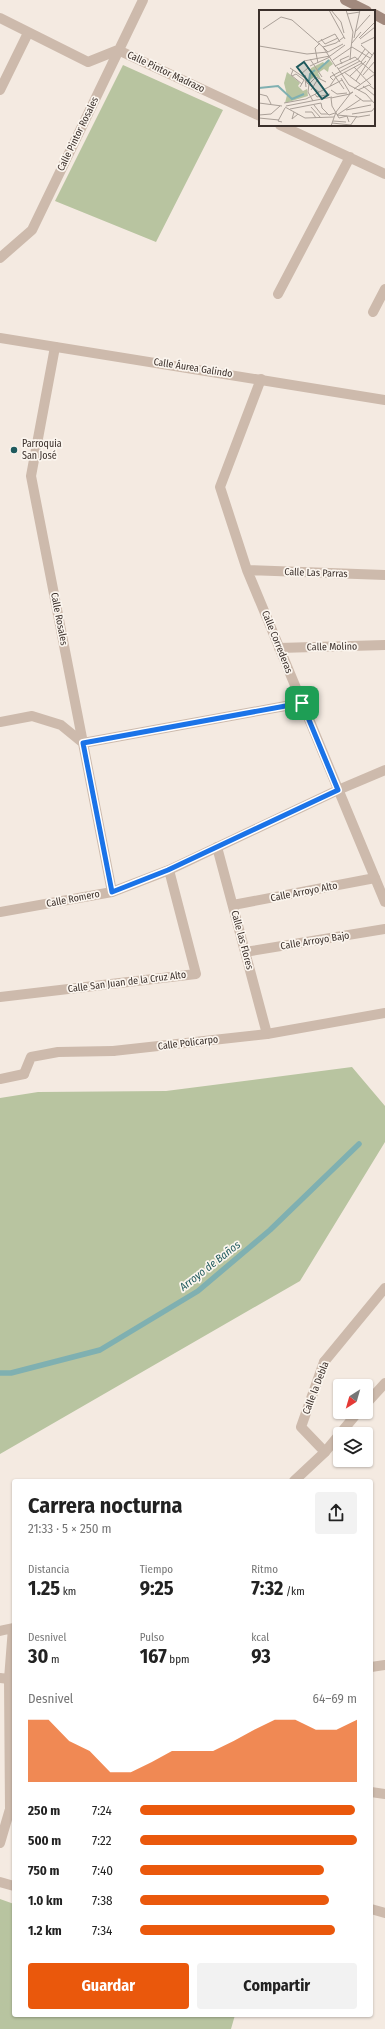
<!DOCTYPE html>
<html lang="es">
<meta charset="utf-8">
<style>
:root{--surface:#fff;--page:#f2f2f2;--text:#222;--muted:#767676;--accent:#ea580c}
body{margin:0;font-family:"Fira Sans Condensed",sans-serif;background:var(--page);color:var(--text);height:100vh;display:flex;flex-direction:column;font-size:15px;white-space:nowrap}
*{box-sizing:border-box;margin:0}
p{font-size:13px;color:var(--muted)}
.icon{flex:none;width:22px;height:22px;fill:none;stroke:currentColor;stroke-width:2;stroke-linecap:round;stroke-linejoin:round}
.map{position:relative;flex:1;overflow:hidden}
.sheet{position:absolute;left:12px;top:1479px;width:361px;height:538px;display:flex;flex-direction:column;background:var(--surface);border-radius:4px;box-shadow:0 1px 3px #0004}
.sheet>*{flex:none}
.needle{width:26px;rotate:217deg}
.buttons{position:absolute;left:333px;top:1379px;display:grid;gap:8px}
.buttons a{display:grid;place-items:center;width:40px;height:40px;border-radius:4px;background:var(--surface);box-shadow:0 1px 3px #0004;font-size:20px}
.pin{position:absolute;display:grid;place-items:center;width:34px;height:34px;color:#fff;margin:-17px;border-radius:8px;box-shadow:0 2px 6px #0006}
.round{display:grid;place-items:center;flex:none;width:42px;height:42px;border-radius:4px;background:var(--page)}
.summary{display:flex;align-items:center;justify-content:space-between;height:68px;padding:0 16px}
h1{font-size:22px;font-weight:700;line-height:30px}
.figures{display:grid;grid-template-columns:repeat(3,1fr);gap:6px;height:68px;padding:4px 16px}
.figures div{display:grid;align-content:center}
.figures b{font-size:20px;font-weight:700}
.figures small{font-size:11px;font-weight:400}
.figures p{font-size:11px}
.chart{height:112px;padding:8px 16px}
.chart p{display:flex;justify-content:space-between}
.chart svg{width:100%;height:72px;margin-top:4px;fill:var(--accent);opacity:.7}
.button{display:flex;gap:8px;margin-top:auto;padding:8px 16px}
.button a{flex:1;height:46px;border-radius:4px;background:var(--accent);color:#fff;font-size:16px;font-weight:700;line-height:46px;text-align:center}
.button a+a{background:var(--page);color:var(--text)}
ul{padding:0 16px;list-style:none;font-size:13px}
li{display:grid;grid-template-columns:64px 48px 1fr;align-items:center;height:30px}
li i{height:10px;border-radius:5px;background:var(--accent)}
.map>svg:first-child{display:block}
</style>
<div class="map">
<svg width="385" height="2029" viewBox="0 0 385 2029">
<rect width="100%" height="100%" fill="#f4eae1"/>
<path fill="#b8c4a0" d="M123,65L223,110L156,242L55,201Z
M352,1067L385,1106V1142L300,1281L0,1454V1098L38,1092L166,1091Z
M0,1899L14,1904V2015H235L231,2029H0Z"/>
<g fill="none" stroke-linecap="round" stroke-linejoin="round">
<path stroke="#7fb0b1" stroke-width="5.5" d="M0,1373H11L100,1350L198,1291L270,1230L359,1144"/>
<path stroke="#cdbaac" stroke-width="10" d="M217,847L267,1034
M233,905L375,878
M245,952L385,929
M24,1074L31,1057L58,1052L113,1051
M324,1362L301,1427L325,1452"/>
<path stroke="#cdbaac" stroke-width="10" d="M0,18L88,62L118,50L260,116
M0,90L28,33
M280,125L385,174
M0,258L32,230L143,0
M278,294L350,157
M373,312L385,289
M55,347L31,476L112,892
M261,379L220,487L247,570L385,902
M247,570L385,575
M279,648L385,645
M0,722L32,716L61,725L83,743L302,703
M0,912L112,892L169,870L338,790L385,770
M0,997L196,974L169,870
M113,1051L267,1034L385,1013
M0,1079L24,1074
M324,1362L385,1288
M366,1404L385,1383
M294,1481L325,1452L358,1412
M0,1631L13,1628L9,1679L0,1678
M371,1667L385,1665
M371,1792L385,1794
M0,1843L10,1809L9,1679
M0,1882L14,1886
M371,1909L385,1913"/>
<path stroke="#cdbaac" stroke-width="10" d="M0,338L385,400"/>
<path stroke="#a1897d" stroke-width="10" d="M345,0L367,11
M374,14L385,20"/>
</g>
<g fill="none" stroke-linecap="round" stroke-linejoin="round">
<defs>
<path id="route" d="M302,703L338,790L168,870L112,892L83,743Z"/>
</defs>
<use href="#route" stroke="#fff" stroke-width="8"/>
<use href="#route" stroke="#1a73e8" stroke-width="5"/>
</g>
<circle fill="#1f5a5d" stroke="#fbf5ee" stroke-width="1.5" cx="14" cy="450" r="4"/>
<g text-anchor="middle" dominant-baseline="central" stroke-width="3.5" stroke-linejoin="round" paint-order="stroke">
<g font-size="10" fill="#3b302b" stroke="#fbf5ee">
<text transform="translate(166 72) rotate(25)">Calle Pintor Madrazo</text>
<text transform="translate(78 134) rotate(-64)">Calle Pintor Rosales</text>
<text transform="translate(193 368) rotate(9)">Calle Áurea Galindo</text>
<text transform="translate(316 573) rotate(2)">Calle Las Parras</text>
<text transform="translate(59 619) rotate(79)">Calle Rosales</text>
<text transform="translate(277 642) rotate(68)">Calle Correderas</text>
<text transform="translate(332 647) rotate(-1)">Calle Molino</text>
<text transform="translate(304 892) rotate(-11)">Calle Arroyo Alto</text>
<text transform="translate(73 899) rotate(-11)">Calle Romero</text>
<text transform="translate(242 940) rotate(75)">Calle las Flores</text>
<text transform="translate(315 941) rotate(-9)">Calle Arroyo Bajo</text>
<text transform="translate(127 982) rotate(-7)">Calle San Juan de la Cruz Alto</text>
<text transform="translate(188 1043) rotate(-7)">Calle Policarpo</text>
<text transform="translate(316 1388) rotate(-69)">Calle la Debla</text>
</g>
<g font-size="10" fill="#3b302b" stroke="#fbf5ee" text-anchor="start">
<text x="22" y="444">Parroquia<tspan x="22" dy="12">San José</tspan></text>
</g>
<g font-size="11" font-style="italic" fill="#1f5a5d" stroke="#fbf5ee">
<text transform="translate(210 1266) rotate(-38)">Arroyo de Baños</text>
</g>
</g>
<g transform="translate(259 10)">
<rect width="116" height="116" fill="#f4eae1"/>
<path d="M70,49L74,54L70,57L69,62L65,59L59,63L62,69L57,66L49,71L52,58L64,52L66,54ZM28,62L41,73L39,76L44,81L48,79L49,86L26,93L28,85L25,73Z" fill="#b8c4a0"/>
<path fill="none" stroke="#7fb0b1" stroke-width="2" d="M59,60L70,50M50,71L51,64L56,60M0,78L19,76L33,89L45,84"/>
<path fill="none" stroke="#aaa098" stroke-width="1" d="M70,0L86,29M72,0L82,12L85,23M87,0L94,22L92,38M88,4L101,2M4,19L22,7L33,10L64,37L77,57M96,22L111,5M95,28L101,0M100,28L116,12M62,29L66,34L79,28M101,29L116,17M59,32L76,24L81,32M93,33L102,22M84,34L69,42L64,37L77,33L85,27M102,34L116,27M102,35L113,45M0,36L48,44L69,42M93,37L111,48M51,49L63,67M74,50L93,37M91,50L92,37M45,51L71,46L86,35M102,52L110,42M59,53L56,38L61,33M83,54L81,50L90,46M107,55L116,41M51,56L71,47M76,56L96,47L116,64M78,57L90,75L107,84L116,94M95,57L112,75M31,58L46,68L47,77M79,59L99,49L106,39M34,60L32,65L43,74M73,62L85,79M85,62L101,74M42,64L49,58L47,54M46,65L48,73L60,82M104,65L116,51M33,66L37,64L45,70L41,77M91,66L107,51M82,68L91,83M74,70L71,67L101,51M97,71L107,55M50,74L57,67L67,72M50,74L49,82L54,91M71,76L77,67L103,53M104,76L116,86M95,79L116,64M52,80L59,69M72,80L78,84L88,83M99,80L110,75L116,80M0,84L8,86L12,94M56,84L58,87L71,84M96,85L104,91H113M72,88L73,96L80,108M72,88L91,84L94,82L90,84M0,93L23,96M25,93L47,89L83,70M62,93L63,98L70,105L76,103M55,95L62,104H69M27,96L73,87M26,97L46,108L75,107M52,97L62,108M31,99L62,93M87,100L112,95M35,102L33,109L39,104M46,102H53L57,108M93,104L113,101L116,97M0,105L12,104L21,96M78,105L99,107L111,105M78,105L102,89M0,108L20,110M80,108L88,106L90,112M74,111L87,112M23,112L19,111L26,98M73,113L92,115M72,116L77,102L91,84M91,116L98,106"/>
<path fill="#1f5a5d" fill-opacity="0.15" stroke="#1f5a5d" stroke-width="2" d="M45,52L69,85L63,89L38,57Z"/>
<rect width="116" height="116" fill="none" stroke="#3b302b" stroke-width="2"/>
</g>
</svg>
<div class="buttons">
<a><svg class="needle" viewBox="-14 -14 28 28"><path d="M0-13l5 13h-10z" fill="#e53935"/><path d="M0 13l5-13h-10z" fill="#767676"/></svg></a>
<a><svg class="icon" aria-label="layers" viewBox="0 0 24 24"><path d="M12 4l9 5-9 5-9-5zM3 14l9 5 9-5"/></svg></a>
</div>
<div class="pin" style="left:302px;top:703px;background:#1e9e55"><svg class="icon" aria-label="arrive" viewBox="0 0 24 24"><path d="M6 21V4h12l-3 4 3 4H6"/></svg></div>
<section class="sheet">
<div class="summary"><div><h1>Carrera nocturna</h1><p>21:33 · 5 × 250 m</p></div><a class="round"><svg class="icon" aria-label="share" viewBox="0 0 24 24"><path d="M12 15V3M7 8l5-5 5 5M5 13v7h14v-7"/></svg></a></div>
<div class="figures">
<div><p>Distancia</p><b>1.25<small> km</small></b></div>
<div><p>Tiempo</p><b>9:25</b></div>
<div><p>Ritmo</p><b>7:32<small> /km</small></b></div>
</div>
<div class="figures">
<div><p>Desnivel</p><b>30<small> m</small></b></div>
<div><p>Pulso</p><b>167<small> bpm</small></b></div>
<div><p>kcal</p><b>93</b></div>
</div>
<div class="chart"><p><span>Desnivel</span>64–69 m</p>
<svg viewBox="0 0 160 44" preserveAspectRatio="none"><path d="M0 44V6L10 6L20 19L30 25L40 38L50 38L60 32L70 25L80 25L90 25L100 19L110 12L120 6L130 6L140 12L150 12L160 6V44z"/></svg>
</div>
<ul>
<li><b>250 m</b>7:24<i style="width:99%"></i></li>
<li><b>500 m</b>7:22<i style="width:100%"></i></li>
<li><b>750 m</b>7:40<i style="width:85%"></i></li>
<li><b>1.0 km</b>7:38<i style="width:87%"></i></li>
<li><b>1.2 km</b>7:34<i style="width:90%"></i></li>
</ul>
<div class="button"><a>Guardar</a><a>Compartir</a></div>
</section>
</div>
